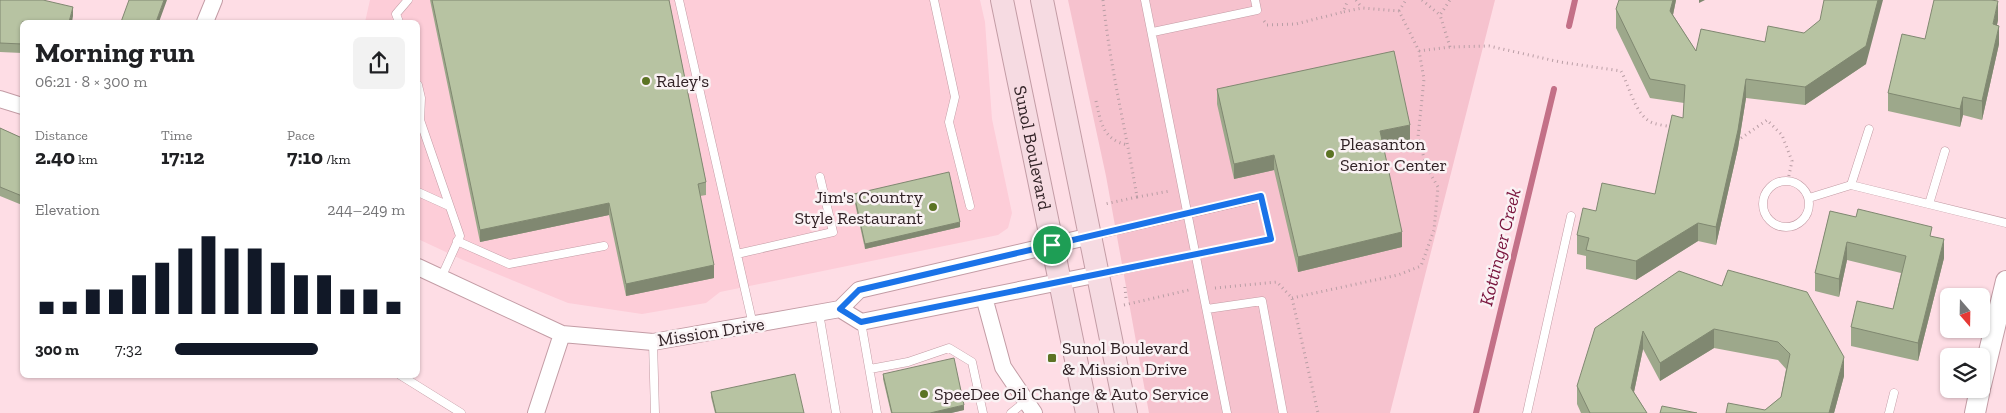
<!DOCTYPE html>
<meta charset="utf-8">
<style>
:root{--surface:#fff;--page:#f2f2f2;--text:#202124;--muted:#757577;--accent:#111827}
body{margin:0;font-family:"Zilla Slab",serif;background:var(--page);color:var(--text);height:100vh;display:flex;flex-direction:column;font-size:19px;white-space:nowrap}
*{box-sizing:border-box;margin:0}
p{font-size:16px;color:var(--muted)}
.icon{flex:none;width:28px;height:28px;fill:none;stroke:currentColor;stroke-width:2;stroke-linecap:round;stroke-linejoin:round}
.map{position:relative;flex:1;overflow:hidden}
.drawer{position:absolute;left:20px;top:20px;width:400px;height:358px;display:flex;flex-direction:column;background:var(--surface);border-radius:8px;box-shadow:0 1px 4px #0004}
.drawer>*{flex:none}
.needle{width:32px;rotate:160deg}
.buttons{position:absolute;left:1940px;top:288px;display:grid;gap:10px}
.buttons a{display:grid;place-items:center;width:50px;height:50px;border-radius:8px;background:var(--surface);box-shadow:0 1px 4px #0004;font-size:25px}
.pin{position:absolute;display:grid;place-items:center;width:42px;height:42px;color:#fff;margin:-21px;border:2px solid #fff;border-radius:50%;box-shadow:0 1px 5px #0007}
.round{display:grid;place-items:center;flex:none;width:52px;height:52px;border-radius:8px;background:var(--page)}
.overview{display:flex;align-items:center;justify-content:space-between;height:85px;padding:0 15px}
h1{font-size:28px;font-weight:700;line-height:38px}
.stats{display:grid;grid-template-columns:repeat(3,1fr);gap:8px;height:85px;padding:5px 15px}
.stats div{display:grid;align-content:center}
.stats b{font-size:21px;font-weight:700}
.stats small{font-size:14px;font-weight:400}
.stats p{font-size:14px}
.chart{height:140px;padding:10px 15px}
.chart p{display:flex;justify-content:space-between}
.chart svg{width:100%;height:90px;margin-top:5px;stroke:var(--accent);stroke-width:6}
ul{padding:0 15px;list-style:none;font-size:16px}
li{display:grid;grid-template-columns:80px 60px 1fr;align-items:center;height:38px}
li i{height:12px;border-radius:6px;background:var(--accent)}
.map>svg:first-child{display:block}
</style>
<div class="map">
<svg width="2006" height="413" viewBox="0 0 2006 413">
<rect width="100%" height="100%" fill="#fedde5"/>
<path fill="#fdcdd8" d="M370,0H980L985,22L992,119L1012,213L1008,228L998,235L720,292L706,303L642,314L568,303L463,260L418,239V22H365Z"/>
<path fill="#f6c2ce" d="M1068,0H1495L1390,413H1149L1106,176Z"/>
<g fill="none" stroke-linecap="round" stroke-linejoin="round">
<path stroke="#c37087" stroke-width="6" d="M1569,26L1575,0
M1476,413L1554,89"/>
<defs>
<path id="service" d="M679,0L753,325
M934,0L955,97L949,122L970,206
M1145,0L1227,413
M399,22L396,14L408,0
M1153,32L1257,10L1255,0
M418,85L421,98L420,120L460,236L441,278
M1763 204a23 23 0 1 1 46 0a23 23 0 1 1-46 0Z
M1851,185L1869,129
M418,192L449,206
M1809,198L1851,185L2006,223
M1929,204L1945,151
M1092,236L1261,197L1271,239L1101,274
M457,241L509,264L604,246
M737,254L833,232L820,177
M1207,309L1262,301L1283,413
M819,313L836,413
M861,322L877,413
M653,342L655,413
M870,369L908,362L949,348L972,362L983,413
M400,375L461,413
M1011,413L1026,401
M1527,413L1571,216
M1889,413L1894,393"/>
<path id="minor" d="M205,22L214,0
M0,99L22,106
M418,267L562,334L653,342L840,309L859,290L1091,236
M984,297L1003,367L1034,413
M840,309L861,322L1099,274
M536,413L562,334"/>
<path id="tertiary" d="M1981,385L2006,281
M1975,413L1980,389"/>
<g id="secondary">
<path id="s1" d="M1002,0L1087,413"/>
<path d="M1042,0L1126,413"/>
</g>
</defs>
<use href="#service" stroke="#c39ca5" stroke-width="9"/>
<use href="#minor" stroke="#c39ca5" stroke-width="18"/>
<use href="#tertiary" stroke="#c39ca5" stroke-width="22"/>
<use href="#secondary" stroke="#c39ca5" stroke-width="24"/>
<path stroke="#b99ea5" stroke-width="3" stroke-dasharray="1 4" stroke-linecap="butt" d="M1103,0C1110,67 1126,131 1137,197L1105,204
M1356,0L1362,8
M1422,0L1440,15
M1399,11L1406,0
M1264,21L1267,25L1296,24L1343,12
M1450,47L1440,15L1450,0
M1419,51L1450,47L1489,46L1560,62L1621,71C1630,87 1635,116 1653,123C1659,125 1667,126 1673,127
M1096,101C1101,123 1103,140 1128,145
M1737,141L1767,120L1782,135L1792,161L1788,180
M1137,197L1170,191
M1125,287L1126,299
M1215,288L1277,282L1292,298L1318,413
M1292,298L1398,275L1421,266L1434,230L1438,187L1427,168L1418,137L1424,79L1419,51L1399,11L1362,8L1343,12L1348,0
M1124,305L1189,290"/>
<use href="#service" stroke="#fff" stroke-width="8"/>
<use href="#minor" stroke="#fff" stroke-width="16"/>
<use href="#tertiary" stroke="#fff" stroke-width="20"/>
<use href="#secondary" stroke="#f6dbe2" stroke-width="22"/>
</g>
<path fill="#9da88b" d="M0,0L73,16L22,22V53L0,52Z
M430,0H669L706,182V195L700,196L714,278L626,296L609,215L480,242Z
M1676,0L1673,15L1696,51L1866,64L1805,105L1746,98L1738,148L1716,245L1698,241L1636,280L1586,269V256L1577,254V235L1596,211L1655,194L1683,118L1684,103L1650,98L1616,28V9Z
M1998,20L1997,25L1999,44L1982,120L1963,115L1960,127L1888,111V93L1925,39Z
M1217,89L1410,140L1383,146L1402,247L1298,272L1274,170L1234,179L1217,104Z
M0,128L22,138V205L0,196Z
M854,194L960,227L865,249L854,199Z
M1830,211L1932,237L1944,258L1918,361L1851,346V327L1893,309L1901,273L1847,260L1839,297L1815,291V273Z
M1679,271L1844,376L1834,413H1726L1765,410L1781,397L1786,369L1778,360L1714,348L1660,381L1643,349L1634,392L1647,413H1581L1577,404V386Z
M883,374L964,410L951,413H891L883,379Z
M711,392L804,413H715L711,397Z"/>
<path fill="#808871" d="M164,0H167L159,22H156Z
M1673,0H1676L1670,29V11Z
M1699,0H1705L1699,3Z
M1878,0H1883L1866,64L1805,105V87Z
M1998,1V20L1993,42V24Z
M73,7V16L72,22H69Z
M1999,26V44L1982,120V101Z
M1746,79V98L1738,148L1716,245V227Z
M1963,97V115L1960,127V109Z
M1410,125V140L1380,146V131Z
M1274,155V170L1234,179V164Z
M609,203V215L480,242V230Z
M960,222V227L865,249V244Z
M1698,223V241L1636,280V261Z
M1402,232V247L1298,272V257Z
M1944,239V258L1918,361V343Z
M1847,242V260L1839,297V279Z
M714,265V278L626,296V284Z
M1714,329V348L1660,381V363Z
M1643,331V349L1631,406V388Z
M1844,357V376L1834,413H1829Z
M964,405V410L951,413H930Z"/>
<path fill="#b7c3a2" stroke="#808871" d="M0,0H43L73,7L69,22H22V44L0,43Z
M129,0H164L156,22H121Z
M432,0H669L706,182L698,184L714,265L626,284L609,203L480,230Z
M1619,0H1673L1670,11L1696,51L1701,29L1765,42L1768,26L1804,33L1820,20L1824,0H1878L1866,46L1805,87L1746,79L1738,130L1716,227L1698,223L1636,261L1586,250L1589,238L1577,235L1583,208L1596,211L1602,183L1655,194L1672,115L1683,118L1685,85L1650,79L1616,9Z
M1934,0H1991L1998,1L1993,24L1999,26L1982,101L1963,97L1960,109L1888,93L1902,34L1925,39Z
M1394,51L1410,125L1380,131L1402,232L1298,257L1274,155L1234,164L1217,89Z
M0,128L22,138V196L0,187Z
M949,172L960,222L865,244L854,194Z
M1858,209L1932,227L1930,236L1944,239L1918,343L1851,327L1857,301L1893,309L1906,256L1847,242L1839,279L1815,273L1830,211L1856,217Z
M1728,270L1807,292L1844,357L1829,413H1726L1728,403L1765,410L1781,397L1790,354L1778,342L1714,329L1660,363L1643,331L1631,388L1647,413H1590L1577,386L1595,328L1679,271L1722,286Z
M954,358L964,405L930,413H892L883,374Z
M795,374L804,413H716L711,392Z
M1662,406L1697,413H1660Z"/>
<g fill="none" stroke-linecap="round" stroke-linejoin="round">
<defs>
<path id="route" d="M1261,196L1271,239L861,322L840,309L859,290Z"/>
</defs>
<use href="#route" stroke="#fff" stroke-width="10"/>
<use href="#route" stroke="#1a73e8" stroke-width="6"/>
</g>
<g fill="#5c7324" stroke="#faf2f4" stroke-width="2">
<circle cx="646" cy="81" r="5"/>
<circle cx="1330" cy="154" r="5"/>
<circle cx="933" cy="207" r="5"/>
<rect x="1047" y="353" width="10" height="10" rx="2.5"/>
<circle cx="924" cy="394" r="5"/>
</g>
<g text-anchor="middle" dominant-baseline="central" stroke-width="5" stroke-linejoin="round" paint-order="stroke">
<g font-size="18" fill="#312226" stroke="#faf2f4" text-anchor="start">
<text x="656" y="81">Raley's</text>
<text x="1340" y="144">Pleasanton<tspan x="1340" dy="21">Senior Center</tspan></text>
<text x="923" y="197" text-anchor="end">Jim's Country<tspan x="923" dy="21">Style Restaurant</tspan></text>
<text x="1062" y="348">Sunol Boulevard<tspan x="1062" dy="21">&amp; Mission Drive</tspan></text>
<text x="934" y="394">SpeeDee Oil Change &amp; Auto Service</text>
</g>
<g font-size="18" fill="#312226" stroke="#faf2f4">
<text stroke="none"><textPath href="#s1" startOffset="151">Sunol Boulevard</textPath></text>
<text transform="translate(711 332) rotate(-9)">Mission Drive</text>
</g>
<g font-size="19" font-style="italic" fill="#79143d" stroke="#faf2f4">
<text transform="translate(1500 247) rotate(-76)">Kottinger Creek</text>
</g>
</g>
</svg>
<div class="buttons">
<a><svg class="needle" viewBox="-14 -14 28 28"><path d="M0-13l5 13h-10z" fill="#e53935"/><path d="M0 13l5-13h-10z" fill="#757577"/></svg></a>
<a><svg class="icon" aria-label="layers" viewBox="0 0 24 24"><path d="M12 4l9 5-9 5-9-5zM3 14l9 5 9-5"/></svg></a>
</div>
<div class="pin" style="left:1052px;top:245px;background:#1e9e55"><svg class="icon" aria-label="arrive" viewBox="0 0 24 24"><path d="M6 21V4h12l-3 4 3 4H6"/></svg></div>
<section class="drawer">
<div class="overview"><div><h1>Morning run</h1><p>06:21 · 8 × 300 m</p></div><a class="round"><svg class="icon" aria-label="share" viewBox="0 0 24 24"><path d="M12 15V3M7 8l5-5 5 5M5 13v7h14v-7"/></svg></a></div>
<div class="stats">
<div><p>Distance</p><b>2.40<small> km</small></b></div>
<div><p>Time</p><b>17:12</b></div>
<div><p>Pace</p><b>7:10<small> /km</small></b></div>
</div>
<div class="chart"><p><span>Elevation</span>244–249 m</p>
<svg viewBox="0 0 160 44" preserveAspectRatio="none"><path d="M5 44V38M15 44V38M25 44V32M35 44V32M45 44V25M55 44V19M65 44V12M75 44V6M85 44V12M95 44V12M105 44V19M115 44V25M125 44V25M135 44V32M145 44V32M155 44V38"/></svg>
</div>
<ul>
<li><b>300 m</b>7:32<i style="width:62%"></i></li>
</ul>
</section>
</div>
